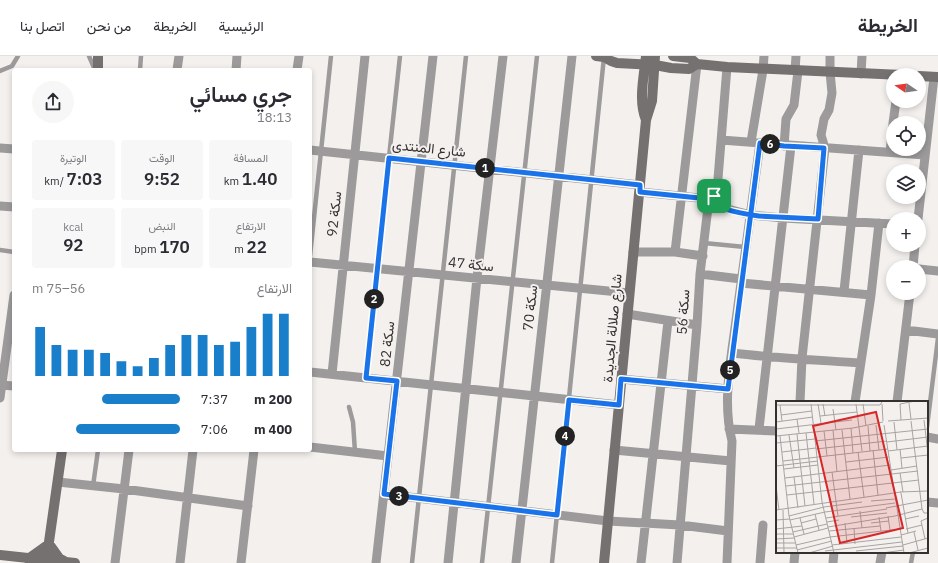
<!DOCTYPE html>
<html lang="ar">
<meta charset="utf-8">
<style>
:root{--surface:#fff;--page:#f7f7f7;--text:#2b2b33;--muted:#7c7c81;--line:#e1e1e2;--accent:#1a7fca}
body{margin:0;font-family:"IBM Plex Sans",Vazirmatn,sans-serif;background:var(--page);color:var(--text);direction:rtl;height:100vh;display:flex;flex-direction:column;font-size:15px;white-space:nowrap}
*{box-sizing:border-box;margin:0}
p{font-size:13px;color:var(--muted)}
.icon{flex:none;width:22px;height:22px;fill:none;stroke:currentColor;stroke-width:2;stroke-linecap:round;stroke-linejoin:round}
.map{position:relative;flex:1;overflow:hidden;direction:ltr}
.drawer{position:absolute;left:12px;top:12px;width:300px;height:384px;display:flex;flex-direction:column;background:var(--surface);border-radius:4px;box-shadow:0 2px 6px #0003;direction:rtl}
.drawer>*{flex:none}
.needle{width:26px;rotate:283deg}
.buttons{position:absolute;left:886px;top:12px;display:grid;gap:8px}
.buttons a{display:grid;place-items:center;width:40px;height:40px;border-radius:50%;background:var(--surface);box-shadow:0 2px 6px #0003;font-size:20px}
.pin{position:absolute;display:grid;place-items:center;width:34px;height:34px;color:#fff;margin:-17px;border-radius:8px;box-shadow:0 2px 6px #0006}
.km{position:absolute;width:20px;height:20px;margin:-10px;border-radius:50%;background:#222;color:#fff;font-size:11px;line-height:20px;text-align:center}
.round{display:grid;place-items:center;flex:none;width:42px;height:42px;border-radius:21px;background:var(--page)}
.head{display:flex;align-items:center;justify-content:space-between;height:68px;padding:0 20px}
h1{font-size:22px;font-weight:600;line-height:30px}
.metrics{display:grid;grid-template-columns:repeat(3,1fr);gap:6px;height:68px;padding:4px 20px}
.metrics div{display:grid;align-content:center;border-radius:4px;background:var(--page);text-align:center}
.metrics b{font-size:17px;font-weight:600}
.metrics small{font-size:11px;font-weight:400}
.metrics p{font-size:11px}
.chart{height:112px;padding:8px 20px}
.chart p{display:flex;justify-content:space-between}
.chart svg{width:100%;height:72px;margin-top:4px;stroke:var(--accent);stroke-width:6}
ul{padding:0 20px;list-style:none;font-size:13px}
li{display:grid;grid-template-columns:64px 48px 1fr;align-items:center;height:30px}
li i{height:10px;border-radius:5px;background:var(--accent)}
header{display:flex;align-items:center;gap:24px;box-sizing:border-box;height:56px;padding:0 20px;background:var(--surface);border-bottom:1px solid var(--line)}
header strong{font-size:19px}
nav{display:flex;gap:22px;margin-inline-start:auto;font-size:14px}
.map>svg:first-child{display:block}
</style>
<header>
<strong>الخريطة</strong>
<nav><a>الرئيسية</a><a>الخريطة</a><a>من نحن</a><a>اتصل بنا</a></nav>
</header>
<div class="map">
<svg width="938" height="507" viewBox="0 0 938 507">
<rect width="100%" height="100%" fill="#f4f0ee"/>
<g fill="none" stroke-linecap="round" stroke-linejoin="round">
<path stroke="#9c9a9a" stroke-width="4.5" d="M89,0L95,14
M140,14L141,0
M0,15L12,10L18,0
M704,187L745,191
M0,194L14,196
M310,200L331,0
M365,322L400,0
M349,351L353,366L355,396
M927,371L938,282
M93,430L98,394
M412,507L466,0
M482,507L537,0
M552,507L604,1
M911,507L913,496"/>
<path stroke="#9c9a9a" stroke-width="9" d="M177,14L179,0
M236,14L237,0
M297,14L299,0
M795,15L796,0
M861,18L862,0
M893,67L896,45
M721,84L925,99
M751,86L763,14L764,0
M784,90L786,63L794,49L798,15
M0,92L14,93
M310,94L640,129
M890,96L893,68
M640,136L709,143
M714,140L716,145L720,151L751,159L783,162L893,168
M0,150L14,151
M918,163L934,21
M633,196H675L703,200
M675,196L697,8
M310,206L629,237
M913,211L915,189
M919,213L938,215
M700,218L741,223
M741,227L871,239
M844,235L859,94
M627,258L697,269
M906,274L938,278
M732,297C775,302 818,304 861,307
M310,316L619,349
M332,318L365,0
M621,323L728,333
M0,329L14,330
M0,342L14,239
M800,346L802,302L825,92L821,79L824,63L829,54L832,37L830,16V0
M855,346L871,239L879,167
M897,346L910,237
M729,373L777,375
M759,373L791,90
M927,381L938,383
M310,391L388,400
M614,394L731,405
M58,426L124,433L248,450
M384,438L608,465L680,469L728,475
M927,446L938,447
M115,507L129,394
M180,507L193,394
M241,507L254,394
M376,507L433,0
M448,507L477,222L503,0
M516,507L572,0
M641,507L668,265
M677,507L697,269L700,218L709,143L714,140L717,135L727,11
M727,507L732,385C722,346 731,303 736,264C744,205 752,146 760,87
M760,507L763,469
M794,507L795,496
M833,507L834,496
M880,507L882,496"/>
<path stroke="#747170" stroke-width="10" d="M98,0V14
M596,0L604,1L611,5L617,7L655,9L671,12L689,13L697,8
M646,0C644,20 638,45 646,64
M673,0L690,2L697,8L727,11L902,19
M919,20L938,21
M0,499L75,507
M29,504L28,503L49,488L59,502L66,506
M46,507L62,394
M604,507L646,64L652,45L655,0"/>
</g>
<g fill="none" stroke-linecap="round" stroke-linejoin="round">
<defs>
<path id="route" d="M714,140L709,143L640,136V129L389,102L366,322L397,325L384,438L557,459L569,344L619,349L621,323L728,333C738,251 749,169 760,87L784,90L824,92L818,163L759,160C751,159 727,155 721,151C717,149 715,144 714,140"/>
</defs>
<use href="#route" stroke="#fff" stroke-width="8"/>
<use href="#route" stroke="#1a73e8" stroke-width="5"/>
</g>
<g text-anchor="middle" dominant-baseline="central" stroke-width="4" stroke-linejoin="round" paint-order="stroke">
<g font-size="14" fill="#333130" stroke="#f4f0ee">
<text transform="translate(429 92) rotate(6)">شارع المنتدى</text>
<text transform="translate(334 158) rotate(-84)">سكة 92</text>
<text transform="translate(471 208) rotate(6)">سكة 47</text>
<text transform="translate(530 252) rotate(-84)">سكة 70</text>
<text transform="translate(683 256) rotate(-86)">سكة 56</text>
<text transform="translate(612 272) rotate(-85)">شارع صلالة الجديدة</text>
<text transform="translate(387 288) rotate(-84)">سكة 82</text>
</g>
</g>
<g transform="translate(776 345)">
<rect width="152" height="152" fill="#f4f0ee"/>
<path fill="none" stroke="#a7a4a2" stroke-width="1" d="M133,2L135,18M35,3L46,101L58,152M42,3L45,22M47,3L49,15M80,3L86,50M87,3L90,25M106,3L107,20M0,4H104L106,1M4,4L6,20M57,8L60,29M5,14L36,10M44,15L81,11M21,18L23,32M125,19L124,3L139,0M148,19L152,53M112,20L152,17M135,20L146,108L148,112H152M0,21L37,16M118,21L121,49M100,24L103,49M108,24L128,152M92,25L94,50M75,27L77,52M0,28L76,19M57,29L61,71M66,29L74,98M48,30L51,55M30,32L38,103M21,33L29,105M13,34L18,67M0,35L77,27L107,21M4,35L13,115L22,152M39,40L152,28M111,41L152,36M0,42L39,38M40,48L111,40M124,48L126,67M97,49L102,94M112,50L152,45M6,51L40,47M82,51L88,96M125,57L152,54M7,60L112,48M70,61L113,56M0,65L42,60M8,68L42,64M115,69L141,65M56,71L62,115M124,72L127,91M18,76L22,107M9,77L114,64M0,85L3,109M10,85L142,70M124,91L152,90M125,92L132,132M11,94L143,79M95,100L119,98M110,107L152,99M0,109L125,91M7,109L8,152M84,110L86,127M39,113L43,129M13,115L48,106L86,101M112,115L114,129M75,116L111,112M103,116L105,130M24,117L28,133M50,117L111,108M129,118L143,115M0,119L14,118M14,119L49,111L119,102M51,121L63,119M25,122L40,118M69,122L71,142M95,122L113,120M52,126L119,115L146,108M78,127L79,143M0,128L26,125M130,128L146,124M53,130L104,125M17,131L51,123M138,131L142,149M0,133H17M125,134L140,130M0,135V152M18,136L52,127M0,138L18,137M149,138L145,120L152,117M0,142H19M20,144L54,136L124,128M56,144L125,136M127,144L152,137M0,147H21M21,149L56,140M49,150L126,141M80,150L127,145M33,152L57,145M106,152L128,149M133,152L152,147"/>
<path fill="#d62828" fill-opacity="0.15" stroke="#d62828" stroke-width="2" d="M100,11L127,127L64,142L37,25Z"/>
<rect width="152" height="152" fill="none" stroke="#333130" stroke-width="2"/>
</g>
</svg>
<div class="buttons">
<a><svg class="needle" viewBox="-14 -14 28 28"><path d="M0-13l5 13h-10z" fill="#e53935"/><path d="M0 13l5-13h-10z" fill="#7c7c81"/></svg></a>
<a><svg class="icon" aria-label="locate" viewBox="0 0 24 24"><circle cx="12" cy="12" r="6"/><path d="M12 2v4M12 18v4M2 12h4M18 12h4"/></svg></a>
<a><svg class="icon" aria-label="layers" viewBox="0 0 24 24"><path d="M12 4l9 5-9 5-9-5zM3 14l9 5 9-5"/></svg></a>
<a>+</a>
<a>−</a>
</div>
<div class="pin" style="left:714px;top:140px;background:#1e9e55"><svg class="icon" aria-label="arrive" viewBox="0 0 24 24"><path d="M6 21V4h12l-3 4 3 4H6"/></svg></div>
<b class="km" style="left:485px;top:112px">1</b>
<b class="km" style="left:374px;top:243px">2</b>
<b class="km" style="left:399px;top:440px">3</b>
<b class="km" style="left:565px;top:380px">4</b>
<b class="km" style="left:730px;top:314px">5</b>
<b class="km" style="left:770px;top:88px">6</b>
<section class="drawer">
<div class="head"><div><h1>جري مسائي</h1><p>18:13</p></div><a class="round"><svg class="icon" aria-label="share" viewBox="0 0 24 24"><path d="M12 15V3M7 8l5-5 5 5M5 13v7h14v-7"/></svg></a></div>
<div class="metrics">
<div><p>المسافة</p><b>1.40<small> km</small></b></div>
<div><p>الوقت</p><b>9:52</b></div>
<div><p>الوتيرة</p><b>7:03<small> /km</small></b></div>
</div>
<div class="metrics">
<div><p>الارتفاع</p><b>22<small> m</small></b></div>
<div><p>النبض</p><b>170<small> bpm</small></b></div>
<div><p>kcal</p><b>92</b></div>
</div>
<div class="chart"><p><span>الارتفاع</span>56–75 m</p>
<svg viewBox="0 0 160 44" preserveAspectRatio="none"><path d="M5 44V14M15 44V25M25 44V28M35 44V28M45 44V30M55 44V35M65 44V38M75 44V33M85 44V25M95 44V19M105 44V19M115 44V25M125 44V23M135 44V14M145 44V6M155 44V6"/></svg>
</div>
<ul>
<li><b>200 m</b>7:37<i style="width:53%"></i></li>
<li><b>400 m</b>7:06<i style="width:70%"></i></li>
</ul>
</section>
</div>
